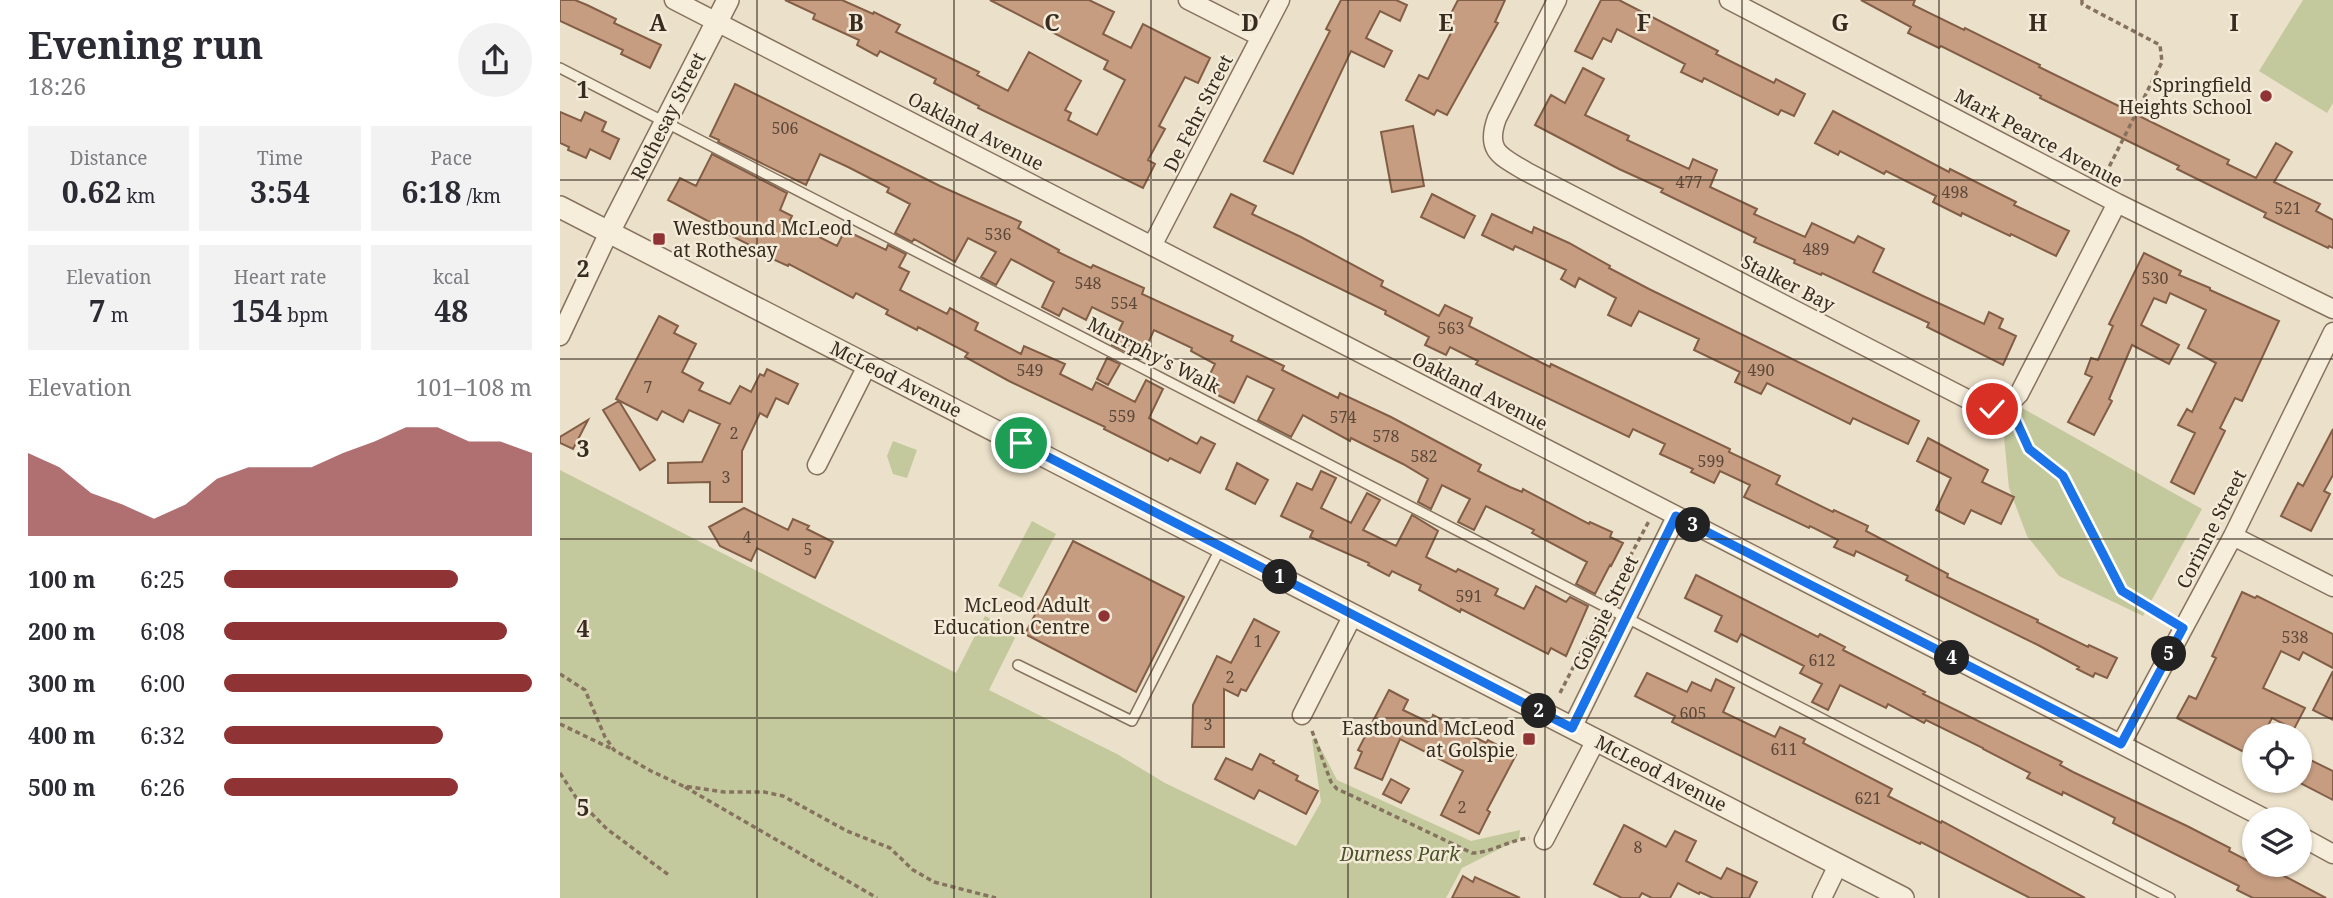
<!DOCTYPE html>
<meta charset="utf-8">
<style>
:root{--surface:#fff;--page:#f2f2f3;--text:#2b2b33;--muted:#7c7c81;--accent:#903335}
body{margin:0;font-family:"Noto Serif",serif;background:var(--page);color:var(--text);height:100vh;display:flex;flex-direction:column;font-size:26px;white-space:nowrap}
*{box-sizing:border-box;margin:0}
p{font-size:23px;color:var(--muted)}
.icon{flex:none;width:38px;height:38px;fill:none;stroke:currentColor;stroke-width:2;stroke-linecap:round;stroke-linejoin:round}
.map{position:relative;flex:1;overflow:hidden}
.sheet{display:flex;flex-direction:column;background:var(--surface);width:560px}
.sheet>*{flex:none}
.buttons{position:absolute;left:1682px;top:723px;display:grid;gap:14px}
.buttons a{display:grid;place-items:center;width:70px;height:70px;border-radius:50%;background:var(--surface);box-shadow:0 2px 5px #0004;font-size:35px}
.pin{position:absolute;display:grid;place-items:center;width:60px;height:60px;color:#fff;margin:-30px;border:4px solid #fff;border-radius:50%;box-shadow:0 2px 7px #0007}
.km{position:absolute;width:35px;height:35px;margin:-18px;border-radius:50%;background:#222;color:#fff;font-size:19px;line-height:35px;text-align:center}
.round{display:grid;place-items:center;flex:none;width:74px;height:74px;border-radius:37px;background:var(--page)}
.summary{display:flex;align-items:center;justify-content:space-between;height:119px;padding:0 28px}
h1{font-size:38px;font-weight:700;line-height:52px}
.figures{display:grid;grid-template-columns:repeat(3,1fr);gap:10px;height:119px;padding:7px 28px}
.figures div{display:grid;align-content:center;border-radius:0px;background:var(--page);text-align:center}
.figures b{font-size:30px;font-weight:700}
.figures small{font-size:19px;font-weight:400}
.figures p{font-size:19px}
.chart{height:196px;padding:14px 28px}
.chart p{display:flex;justify-content:space-between}
.chart svg{width:100%;height:126px;margin-top:7px;fill:var(--accent);opacity:.7}
ul{padding:0 28px;list-style:none;font-size:23px}
li{display:grid;grid-template-columns:112px 84px 1fr;align-items:center;height:52px}
li i{height:18px;border-radius:9px;background:var(--accent)}
main{display:flex;flex:1;min-height:0}
.map>svg:first-child{display:block}
</style>
<main>
<section class="sheet">
<div class="summary"><div><h1>Evening run</h1><p>18:26</p></div><a class="round"><svg class="icon" aria-label="share" viewBox="0 0 24 24"><path d="M12 15V3M7 8l5-5 5 5M5 13v7h14v-7"/></svg></a></div>
<div class="figures">
<div><p>Distance</p><b>0.62<small> km</small></b></div>
<div><p>Time</p><b>3:54</b></div>
<div><p>Pace</p><b>6:18<small> /km</small></b></div>
</div>
<div class="figures">
<div><p>Elevation</p><b>7<small> m</small></b></div>
<div><p>Heart rate</p><b>154<small> bpm</small></b></div>
<div><p>kcal</p><b>48</b></div>
</div>
<div class="chart"><p><span>Elevation</span>101–108 m</p>
<svg viewBox="0 0 160 44" preserveAspectRatio="none"><path d="M0 44V15L10 20L20 29L30 33L40 38L50 33L60 24L70 20L80 20L90 20L100 15L110 11L120 6L130 6L140 11L150 11L160 15V44z"/></svg>
</div>
<ul>
<li><b>100 m</b>6:25<i style="width:76%"></i></li>
<li><b>200 m</b>6:08<i style="width:92%"></i></li>
<li><b>300 m</b>6:00<i style="width:100%"></i></li>
<li><b>400 m</b>6:32<i style="width:71%"></i></li>
<li><b>500 m</b>6:26<i style="width:76%"></i></li>
</ul>
</section>
<div class="map">
<svg width="1773" height="898" viewBox="0 0 1773 898">
<rect width="100%" height="100%" fill="#ebe0c9"/>
<path fill="#c4c99d" d="M1743,0H1773V103L1767,113L1699,71Z
M1462,408L1642,509L1583,616L1499,576L1467,536L1449,488L1442,417Z
M333,441L357,450L347,478L333,474L327,456Z
M0,470L396,673L425,616L450,628L455,638L429,690L557,754L605,783L736,846L761,802L752,740L755,737L777,780L911,841L960,830L959,839L902,868L886,898H0Z
M472,521L496,534L462,598L438,586Z"/>
<path fill="#c69d81" stroke="#835e46" stroke-width="2" d="M0,0H15L27,5L56,19L54,23L101,45L90,68L61,54L63,50L0,21Z
M225,0H282L313,14L314,12L340,25L336,32L419,72L417,75L448,91L469,52L521,81L505,110L511,113L508,120L537,135L565,80L544,69L548,61L430,0H529L554,12L543,34L571,48L583,24L650,58L638,83L625,77L599,126L605,129L588,160L595,164L583,188L418,108L419,106L374,83L376,79L320,51L317,56L297,45L299,40L253,19L255,14Z
M781,0H836L847,5L840,21L820,11L806,38L832,51L824,67L791,51L733,174L704,161L770,31L766,29Z
M898,0H945L935,22L938,23L887,115L877,110L874,115L846,100L859,75L868,79L893,29L885,25Z
M1041,0H1059L1158,51L1156,54L1214,83L1216,79L1245,94L1234,116L1221,110L1218,115L1144,78L1142,82L1121,72L1125,64L1057,29L1051,42L1043,38L1032,59L1015,51Z
M1301,0H1355L1353,5L1404,30L1405,28L1480,65L1479,67L1669,160L1667,164L1696,178L1716,143L1732,152L1714,182L1760,204L1756,211L1773,220V248L1769,246L1768,248L1704,217L1706,213L1617,169L1619,166L1480,98L1481,96L1381,46L1379,48L1348,33L1351,27Z
M1023,68L1044,79L1025,115L1069,136L1067,140L1129,169L1133,159L1157,170L1150,187L1197,209L1194,214L1245,237L1252,223L1294,243L1298,236L1324,249L1313,272L1363,296L1424,324L1429,312L1443,319L1439,328L1456,336L1443,365L1367,327L1369,323L1262,273L1261,275L1234,263L1235,260L1194,242L1196,238L1101,192L1103,189L1059,169L975,125L991,95L1005,103Z
M175,84L380,186L461,222L458,228L499,250L498,252L531,268L533,265L584,288L582,294L673,336L671,341L724,366L722,370L778,398L780,393L831,417L921,465L918,471L950,487L962,492L963,489L1029,524L1030,522L1052,532L1050,537L1063,543L1051,566L1050,565L1035,594L1016,584L1027,562L972,533L974,530L926,506L914,530L898,522L910,499L882,485L871,509L858,502L868,479L843,464L791,438L790,441L743,415L731,437L698,420L714,389L687,376L674,403L643,388L655,364L631,351L632,348L594,330L582,356L568,349L567,352L552,345L563,322L532,307L526,320L503,308L499,316L482,307L494,282L451,259L436,285L421,277L436,252L408,238L395,262L354,239L352,242L335,233L350,204L327,192L329,188L288,167L260,154L246,185L158,142L159,140L150,136Z
M1273,111L1389,172L1390,169L1456,202L1454,205L1509,231L1496,256L1451,234L1450,236L1402,213L1401,216L1373,202L1376,196L1326,171L1324,174L1280,151L1278,155L1255,143Z
M0,112L21,121L25,112L46,122L42,131L59,139L50,159L30,149L26,158L8,150L9,147L0,143Z
M853,126L864,186L832,192L821,132Z
M152,154L227,193L220,210L232,216L229,222L277,246L285,230L326,250L328,245L346,254L339,267L349,272L340,290L387,314L390,308L418,323L415,330L461,354L464,346L505,364L500,374L532,390L536,382L575,402L586,380L603,389L589,418L637,444L641,437L655,444L640,473L610,458L608,461L544,429L545,427L449,381L405,357L408,353L358,327L357,330L326,314L328,310L296,293L293,298L229,264L228,266L208,257L209,255L164,232L165,230L108,200L120,178L136,186Z
M671,194L696,206L692,214L741,237L823,281L821,286L879,316L885,305L912,318L909,326L990,367L991,364L1170,449L1169,452L1220,476L1216,484L1273,512L1274,510L1308,526L1306,531L1388,574L1387,577L1478,620L1477,622L1528,647L1529,645L1557,658L1547,678L1535,673L1533,677L1517,669L1519,667L1478,645L1346,580L1348,576L1296,551L1294,556L1274,547L1278,540L1250,526L1249,528L1184,497L1190,485L1160,471L1154,483L1131,472L1133,469L1100,454L1105,444L1073,429L1069,437L916,364L918,361L890,347L886,355L865,345L869,337L825,314L826,311L654,227Z
M872,194L915,216L904,238L861,217Z
M932,214L972,233L974,227L1009,243L1050,266L1049,268L1089,289L1359,421L1348,444L1293,418L1290,424L1207,383L1201,394L1175,382L1180,372L1134,350L1139,339L1079,311L1071,326L1048,315L1056,298L1019,278L1015,287L1001,279L1006,270L955,246L953,250L922,235Z
M1584,253L1621,271L1619,275L1650,288V290L1719,321L1682,401L1675,398L1660,428L1665,431L1634,494L1611,482L1635,433L1618,425L1627,409L1632,412L1656,363L1628,348L1646,310L1610,293L1606,303L1594,298L1581,325L1619,345L1609,364L1572,345L1549,399L1552,401L1534,435L1508,422L1532,377L1525,374L1531,358L1538,360L1553,326L1549,324Z
M99,316L118,326L114,333L136,344L122,372L143,383L139,390L170,404L180,386L191,392L200,374L204,376L207,369L238,384L228,404L216,398L207,417L200,413L182,451V502H150V482L108,483V463L142,462L160,424L129,410L123,422L102,411L97,420L56,399Z
M547,358L560,364L548,385L537,379Z
M59,401L95,460L80,470L43,410Z
M28,420L13,449L0,443V437Z
M1773,429V475L1764,491L1770,494L1751,531L1721,516L1738,483L1743,486Z
M1368,438L1428,470L1422,482L1454,497L1441,524L1411,510L1404,524L1376,510L1391,478L1357,461Z
M677,463L708,480L695,504L666,489Z
M761,471L776,478L761,508L791,523L807,493L820,500L803,530L836,546L852,515L878,531L866,557L896,572L898,569L938,589L935,595L964,609L976,586L1006,602L1010,597L1028,606L1006,656L991,648L988,654L901,609L900,612L859,590L861,585L832,571L829,576L808,565L809,563L750,537L753,531L721,516L737,483L752,490Z
M184,508L228,530L233,519L249,526L247,529L273,542L255,578L197,548L191,561L160,546L149,527Z
M513,541L624,597L576,692L465,634Z
M1136,575L1258,637L1260,634L1285,647L1283,650L1365,692L1363,694L1502,762L1500,765L1513,772L1627,826L1670,848L1669,851L1694,864L1705,870L1707,867L1766,898H1693L1677,890L1679,886L1553,823L1555,818L1503,792L1502,795L1467,778L1470,773L1423,749V748L1366,720L1364,723L1328,704L1326,708L1280,685L1268,710L1252,702L1262,684L1240,673L1244,666L1181,634L1177,642L1155,631L1162,616L1125,598Z
M1682,592L1695,598L1697,596L1773,634V668L1743,652L1739,660L1721,651L1703,688L1745,708L1734,729L1712,718L1703,735H1694V757L1617,718L1629,696L1636,699L1656,658L1652,656Z
M694,619L719,632L686,691L681,689L678,696L664,689V747H632L633,705L657,656L671,663Z
M1773,671V720L1753,710Z
M1087,673L1127,692L1132,682L1151,691L1156,679L1174,688L1163,712L1215,737L1220,727L1245,739L1243,743L1332,789L1328,796L1381,823L1382,821L1525,898H1470L1361,842L1360,844L1112,722L1115,716L1075,696Z
M829,690L848,700L843,710L870,723L873,715L926,743L928,740L956,755L927,810L930,812L919,834L881,815L903,771L840,739L822,780L795,768L802,752L798,750Z
M700,754L714,761L713,763L738,776L736,780L758,791L746,814L699,790L694,799L655,779L666,758L692,770Z
M1740,755L1773,771V800L1740,783Z
M831,779L849,789L841,803L823,794Z
M1064,825L1106,847L1115,831L1136,841L1126,861L1161,879L1167,868L1197,882L1189,898H1153L1140,892L1139,894L1118,883L1110,898H1092L1082,893L1079,898H1062L1034,884Z
M903,876L913,882L915,877L960,898H892Z"/>
<g fill="none" stroke-linecap="round" stroke-linejoin="round">
<defs>
<path id="service" d="M0,68L1610,898
M458,665L572,721L661,547"/>
<path id="minor" d="M114,0L1706,819
M628,0L701,37
M997,0L937,118C925,151 940,156 967,172L1413,402C1436,410 1442,413 1459,394L1557,203
M1169,0L1557,203L1773,309
M593,244L720,0
M0,336L49,232
M257,465L308,364
M1673,536L1773,587
M742,715L793,615
M1012,728L1116,517
M1561,744L1673,536L1773,332
M1740,836L1773,854
M984,840L1036,740
M1262,898L1278,865"/>
<path id="tertiary" d="M0,207L1343,898
M49,232L168,0"/>
</defs>
<use href="#service" stroke="#86735f" stroke-width="12"/>
<use href="#minor" stroke="#86735f" stroke-width="21"/>
<use href="#tertiary" stroke="#86735f" stroke-width="24"/>
<path stroke="#86735f" stroke-width="3.5" stroke-dasharray="5 3.5" stroke-linecap="butt" d="M1522,0V4L1600,45L1602,62L1544,177
M1456,420L1469,449L1503,476L1562,591L1608,619
M1050,594L1089,521
M0,674L25,690L45,737L54,750L91,771L123,786L164,792H204L223,796L287,831L330,848L353,870L374,882L436,898
M1000,693L1039,617
M0,724L52,749
M752,731L771,782L777,789L786,793L912,853C931,853 949,840 969,838
M0,773L17,799L47,829L110,876
M125,787L317,898"/>
<use href="#service" stroke="#f6eedb" stroke-width="9"/>
<use href="#minor" stroke="#f6eedb" stroke-width="18"/>
<use href="#tertiary" stroke="#f6eedb" stroke-width="21"/>
</g>
<g fill="none" stroke-linecap="round" stroke-linejoin="round">
<defs>
<path id="route" d="M461,443L1012,728L1116,516L1561,744L1623,628L1562,591L1503,476L1469,449L1449,405L1442,408L1432,409"/>
</defs>
<use href="#route" stroke="#fff" stroke-width="14"/>
<use href="#route" stroke="#1a73e8" stroke-width="9"/>
</g>
<path fill="none" stroke="#382c21" stroke-width="2" stroke-opacity="0.55" d="M197,0V898M394,0V898M591,0V898M788,0V898M985,0V898M1182,0V898M1379,0V898M1576,0V898M0,180H1773M0,359H1773M0,539H1773M0,718H1773"/>
<g fill="#903335" stroke="#f3ebd8" stroke-width="2.5">
<circle cx="1706" cy="96" r="7"/>
<rect x="92" y="232" width="14" height="14" rx="3.5"/>
<circle cx="544" cy="616" r="7"/>
<rect x="962" y="732" width="14" height="14" rx="3.5"/>
</g>
<g text-anchor="middle" dominant-baseline="central" stroke-width="5" stroke-linejoin="round" paint-order="stroke">
<g font-size="16" fill="#5c4839">
<text x="225" y="128">506</text>
<text x="1129" y="182">477</text>
<text x="1395" y="192">498</text>
<text x="1728" y="208">521</text>
<text x="438" y="234">536</text>
<text x="1256" y="249">489</text>
<text x="1595" y="278">530</text>
<text x="528" y="283">548</text>
<text x="564" y="303">554</text>
<text x="891" y="328">563</text>
<text x="470" y="370">549</text>
<text x="1201" y="370">490</text>
<text x="88" y="387">7</text>
<text x="562" y="416">559</text>
<text x="783" y="417">574</text>
<text x="174" y="433">2</text>
<text x="826" y="436">578</text>
<text x="864" y="456">582</text>
<text x="1151" y="461">599</text>
<text x="166" y="477">3</text>
<text x="187" y="537">4</text>
<text x="248" y="549">5</text>
<text x="909" y="596">591</text>
<text x="1735" y="637">538</text>
<text x="698" y="641">1</text>
<text x="1262" y="660">612</text>
<text x="670" y="677">2</text>
<text x="1133" y="713">605</text>
<text x="648" y="724">3</text>
<text x="1224" y="749">611</text>
<text x="1308" y="798">621</text>
<text x="902" y="807">2</text>
<text x="1078" y="847">8</text>
</g>
<g font-size="19" fill="#382c21" stroke="#f3ebd8" text-anchor="end">
<text x="1692" y="85">Springfield<tspan x="1692" dy="22">Heights School</tspan></text>
<text x="113" y="228" text-anchor="start">Westbound McLeod<tspan x="113" dy="22">at Rothesay</tspan></text>
<text x="530" y="605">McLeod Adult<tspan x="530" dy="22">Education Centre</tspan></text>
<text x="955" y="728">Eastbound McLeod<tspan x="955" dy="22">at Golspie</tspan></text>
</g>
<g font-size="19" fill="#382c21" stroke="#f3ebd8">
<text transform="translate(638 113) rotate(-63)">De Fehr Street</text>
<text transform="translate(108 116) rotate(-63)">Rothesay Street</text>
<text transform="translate(416 131) rotate(27)">Oakland Avenue</text>
<text transform="translate(1479 138) rotate(28)">Mark Pearce Avenue</text>
<text transform="translate(1228 283) rotate(27)">Stalker Bay</text>
<text transform="translate(594 355) rotate(27)">Murrphy's Walk</text>
<text transform="translate(336 379) rotate(27)">McLeod Avenue</text>
<text transform="translate(920 391) rotate(27)">Oakland Avenue</text>
<text transform="translate(1651 529) rotate(-63)">Corinne Street</text>
<text transform="translate(1045 613) rotate(-64)">Golspie Street</text>
<text transform="translate(1101 773) rotate(27)">McLeod Avenue</text>
</g>
<g font-size="19" font-style="italic" fill="#495229" stroke="#f3ebd8">
<text x="840" y="854">Durness Park</text>
</g>
</g>
<g font-size="23" text-anchor="middle" font-weight="bold" fill="#382c21" stroke="#f3ebd8" stroke-width="5" stroke-linejoin="round" paint-order="stroke">
<text x="98" y="31">A</text>
<text x="296" y="31">B</text>
<text x="492" y="31">C</text>
<text x="690" y="31">D</text>
<text x="886" y="31">E</text>
<text x="1084" y="31">F</text>
<text x="1280" y="31">G</text>
<text x="1478" y="31">H</text>
<text x="1674" y="31">I</text>
<text x="23" y="98">1</text>
<text x="23" y="277">2</text>
<text x="23" y="457">3</text>
<text x="23" y="637">4</text>
<text x="23" y="816">5</text>
</g>
</svg>
<div class="buttons">
<a><svg class="icon" aria-label="locate" viewBox="0 0 24 24"><circle cx="12" cy="12" r="6"/><path d="M12 2v4M12 18v4M2 12h4M18 12h4"/></svg></a>
<a><svg class="icon" aria-label="layers" viewBox="0 0 24 24"><path d="M12 4l9 5-9 5-9-5zM3 14l9 5 9-5"/></svg></a>
</div>
<div class="pin" style="left:461px;top:443px;background:#1e9e55"><svg class="icon" aria-label="arrive" viewBox="0 0 24 24"><path d="M6 21V4h12l-3 4 3 4H6"/></svg></div>
<div class="pin" style="left:1432px;top:409px;background:#d93025"><svg class="icon" aria-label="check" viewBox="0 0 24 24"><path d="M5 12l5 5 9-10"/></svg></div>
<b class="km" style="left:720px;top:577px">1</b>
<b class="km" style="left:979px;top:711px">2</b>
<b class="km" style="left:1133px;top:525px">3</b>
<b class="km" style="left:1392px;top:658px">4</b>
<b class="km" style="left:1609px;top:654px">5</b>
</div>
</main>
